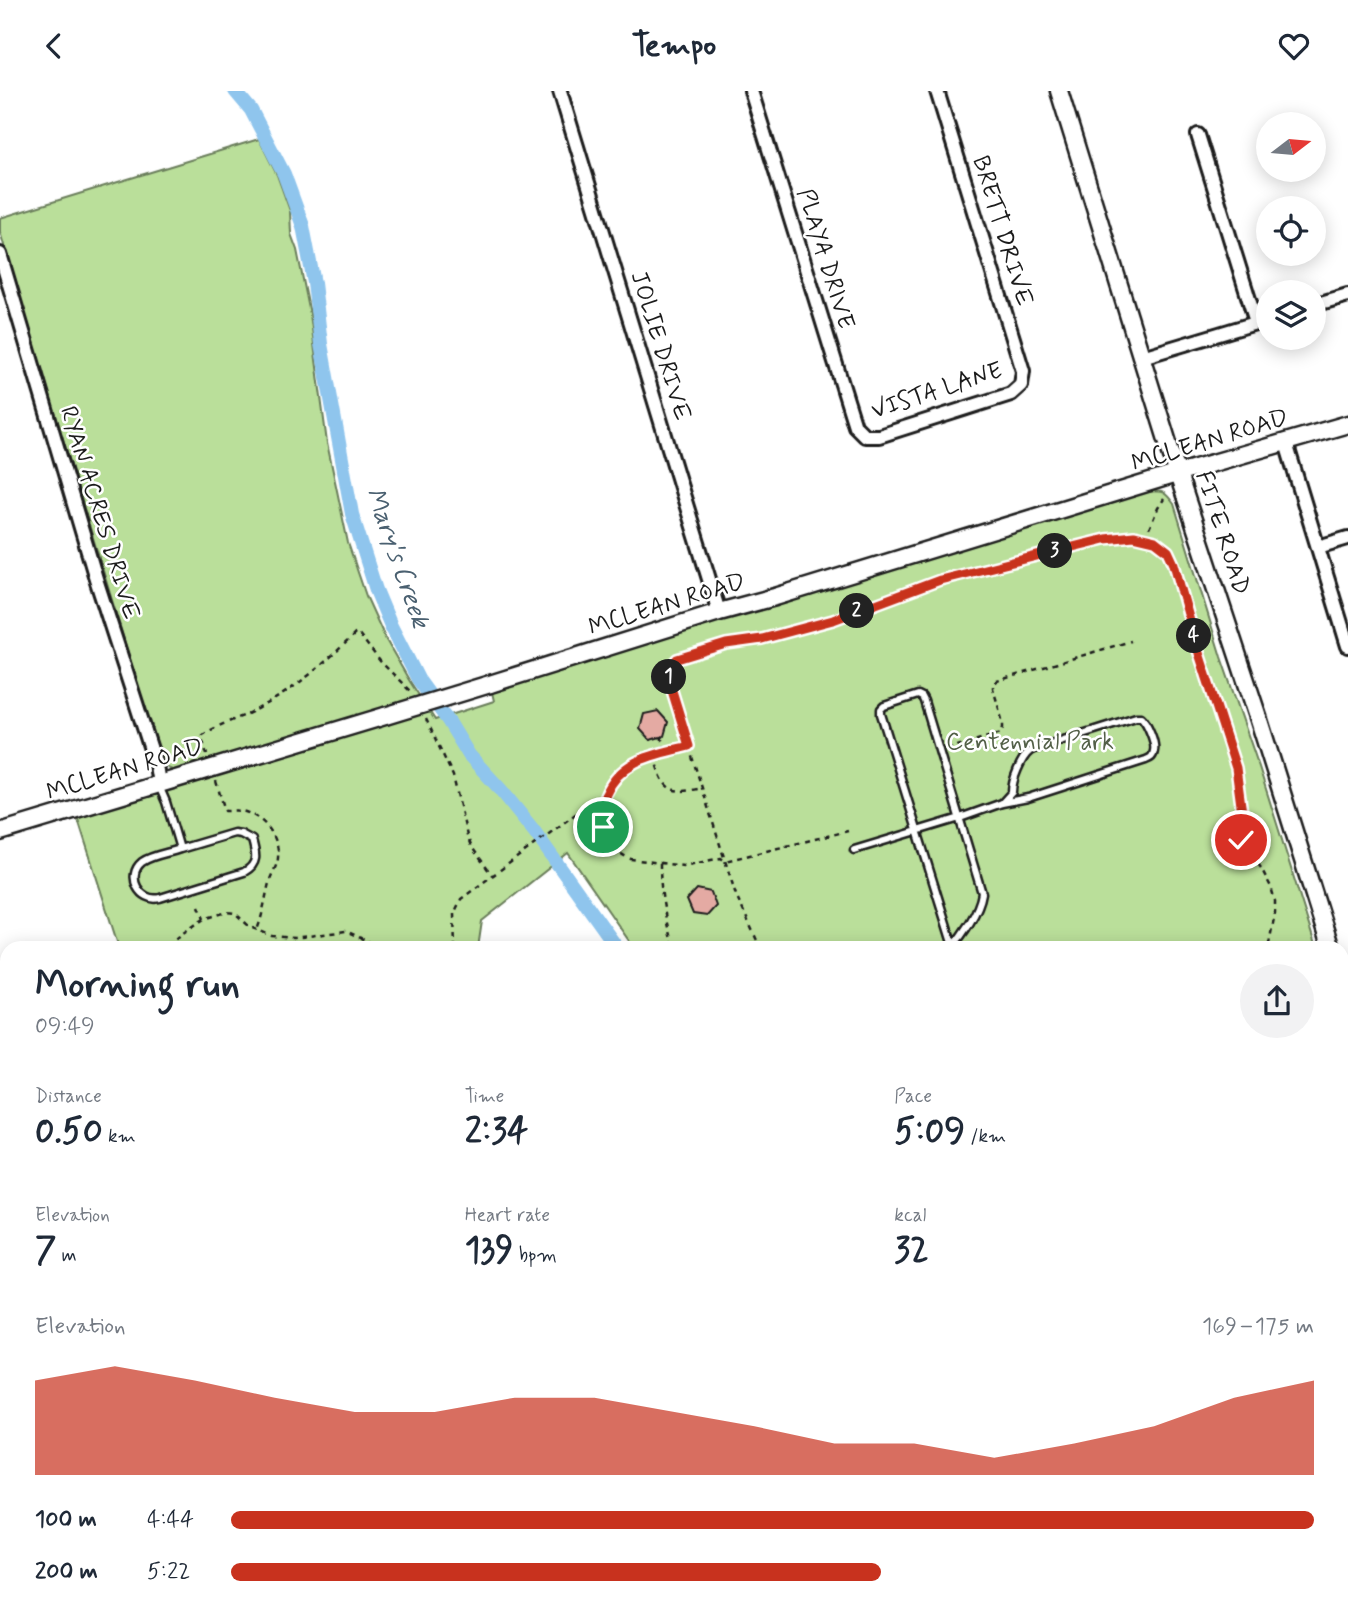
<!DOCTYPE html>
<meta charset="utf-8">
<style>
:root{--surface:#fff;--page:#f2f2f3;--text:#1f2937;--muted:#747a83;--accent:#c8321e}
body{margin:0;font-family:Mynerve,sans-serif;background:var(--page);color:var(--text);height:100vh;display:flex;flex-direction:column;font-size:26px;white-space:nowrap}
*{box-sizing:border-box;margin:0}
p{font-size:23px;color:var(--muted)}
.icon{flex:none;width:38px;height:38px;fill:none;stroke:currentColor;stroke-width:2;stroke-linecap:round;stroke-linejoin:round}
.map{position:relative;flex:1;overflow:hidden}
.drawer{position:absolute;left:0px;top:850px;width:1349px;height:674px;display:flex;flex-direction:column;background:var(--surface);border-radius:21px 21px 0 0;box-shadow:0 4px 18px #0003}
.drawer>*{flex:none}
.needle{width:46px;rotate:74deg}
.fabs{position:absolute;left:1256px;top:21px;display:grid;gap:14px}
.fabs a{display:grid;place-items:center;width:70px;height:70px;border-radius:50%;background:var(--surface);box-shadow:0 4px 18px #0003;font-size:35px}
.pin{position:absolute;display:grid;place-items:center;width:60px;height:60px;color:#fff;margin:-30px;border:4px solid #fff;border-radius:50%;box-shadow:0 2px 7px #0007}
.km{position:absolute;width:35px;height:35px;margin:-18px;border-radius:50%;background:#222;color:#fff;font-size:19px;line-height:35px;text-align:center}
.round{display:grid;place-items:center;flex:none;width:74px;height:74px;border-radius:37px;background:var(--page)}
.headline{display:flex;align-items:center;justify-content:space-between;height:119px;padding:0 35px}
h1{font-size:38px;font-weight:700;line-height:52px}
.stats{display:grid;grid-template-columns:repeat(3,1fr);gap:10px;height:119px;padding:7px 35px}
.stats div{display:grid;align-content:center}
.stats b{font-size:35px;font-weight:700}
.stats small{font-size:19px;font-weight:400}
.stats p{font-size:19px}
.chart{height:196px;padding:14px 35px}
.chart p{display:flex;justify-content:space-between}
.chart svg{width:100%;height:126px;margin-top:7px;fill:var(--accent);opacity:.7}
ul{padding:0 35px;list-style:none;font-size:23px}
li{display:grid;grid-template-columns:112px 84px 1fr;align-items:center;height:52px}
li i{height:18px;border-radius:9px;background:var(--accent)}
header{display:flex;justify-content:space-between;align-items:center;height:91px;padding:0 35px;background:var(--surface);font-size:32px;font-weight:700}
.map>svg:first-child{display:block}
</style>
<header><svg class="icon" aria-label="back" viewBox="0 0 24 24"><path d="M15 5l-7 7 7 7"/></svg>Tempo<svg class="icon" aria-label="heart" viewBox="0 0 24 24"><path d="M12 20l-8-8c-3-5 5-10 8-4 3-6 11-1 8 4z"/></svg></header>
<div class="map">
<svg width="1348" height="1524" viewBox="0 0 1348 1524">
<rect width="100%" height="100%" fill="#fff"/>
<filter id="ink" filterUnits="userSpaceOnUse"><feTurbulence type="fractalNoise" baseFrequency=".0143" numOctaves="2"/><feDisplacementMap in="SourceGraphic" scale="14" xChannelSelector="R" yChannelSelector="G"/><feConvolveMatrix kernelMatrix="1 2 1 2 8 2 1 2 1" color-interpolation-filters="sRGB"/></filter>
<g filter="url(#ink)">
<path fill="#badf9a" stroke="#6b7e5b" stroke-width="2" d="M259,48L277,84L290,120L291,143L297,159L310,223L327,352L348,452L366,505L386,549L409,589L435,629L494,610L492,601L657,548L1142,401C1161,401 1162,396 1174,413L1221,566L1259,676L1316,857H634L568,762L482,830L478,857H119L77,725L176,680C167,678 164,675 160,667L0,141V127Z
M1342,946L1348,965V1524H1109L1105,1517H1342Z"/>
<path fill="#8fc5ed" stroke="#618199" stroke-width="2" d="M519,1517H952L957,1524H518Z"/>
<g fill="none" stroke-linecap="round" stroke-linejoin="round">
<path stroke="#618199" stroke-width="4.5" d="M233,1524L256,1517"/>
<path stroke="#8fc5ed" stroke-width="14" d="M235,0L251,19L284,83L303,135L314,192L321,253L352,423L376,499L391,535L418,588L449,631L469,664L501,699L534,740L618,858
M1089,1517L1093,1524"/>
</g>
<path fill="#e4aaa3" stroke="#1c1c1c" stroke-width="2" d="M658,620L668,631L664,645L650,649L640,638L644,623Z
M697,798L711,801L716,815L707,825L693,823L687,809Z
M7,1199V1232L5,1233L3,1227L0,1228V1201Z
M7,1478V1517H23L25,1521L16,1524H0V1480Z"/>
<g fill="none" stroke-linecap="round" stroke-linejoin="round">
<defs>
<path id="service" d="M159,695L166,711L180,758L234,742L241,743L252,749C256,763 259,773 244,781L160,807C140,812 125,785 142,771C152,764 169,762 180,758
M854,759L960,727L1002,712L1028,707L1146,669C1151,667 1153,666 1154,660C1156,652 1147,631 1141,626H1136L1041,656C1038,657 1033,658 1030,660C1021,667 1012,689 1012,701L1002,712
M950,858C963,844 979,821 982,802L924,610L922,606L918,604L884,615L881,618V623L953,855"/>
<path id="minor" d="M560,0L719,521
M751,0L855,335L865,345H879L1011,303L1021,294L1023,280L937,0
M1198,44L1256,231
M0,163L97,491L156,674L159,693
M1314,214L1348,204
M1142,266L1269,228
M1286,352L1348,555
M1318,456L1348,447
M0,885L7,883
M0,1054L7,1078
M0,1447L7,1445"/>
<path id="tertiary" d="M1059,0L1172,365L1258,626L1331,858
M490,593L719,521L775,506L1199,376L1348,333
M0,741L385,625
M1342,896L1348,915"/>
</defs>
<use href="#service" stroke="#1c1c1c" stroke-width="11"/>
<use href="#minor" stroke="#1c1c1c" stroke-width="18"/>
<use href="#tertiary" stroke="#1c1c1c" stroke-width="21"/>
<path stroke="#1c1c1c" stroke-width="2.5" stroke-dasharray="5 5" stroke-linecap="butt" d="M1145,447L1158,417L1164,408
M426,628L453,685L467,745L471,755L492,784
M661,645L666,662
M947,658L1001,642L1003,637V632L993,597V593L997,590L1131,550
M207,664L202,647L203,644C220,632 243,627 261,616C297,597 326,571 355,543L358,542L380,570L411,601
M654,665C663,697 668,705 702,697
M216,690L225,720C230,720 236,719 241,720C262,724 280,745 278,767C277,776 271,783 269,792C265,808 263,824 257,839
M600,719C616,667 643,668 689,655
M660,772C660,802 665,829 674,858
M199,815L204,828
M174,858V853L177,847L183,842L204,828L227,821L235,822L250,836L272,845L294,847L346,840L384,858
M455,858L454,823L461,808L581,719H600C603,741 609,759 631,768L683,775L721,767L725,770L848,740
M761,858L736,804L673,606C670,592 666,579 677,568L726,553L763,548L833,529L940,489L1105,448L1134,445L1155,450L1168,460L1175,473L1198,559L1236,677L1242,722L1239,740L1241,749L1261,777L1271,796L1275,810V822L1268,858
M1342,1041L1348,1061
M1342,1252L1348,1250
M490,1517L492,1524
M1246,1517L1248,1524"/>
<use href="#service" stroke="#fff" stroke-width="6"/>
<use href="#minor" stroke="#fff" stroke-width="12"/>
<use href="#tertiary" stroke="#fff" stroke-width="16"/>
<defs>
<path id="tertiary-bridge" d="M385,625L490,593"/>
</defs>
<use href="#tertiary-bridge" stroke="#1c1c1c" stroke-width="21" stroke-linecap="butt"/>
<use href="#tertiary-bridge" stroke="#fff" stroke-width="16"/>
</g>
</g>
<g fill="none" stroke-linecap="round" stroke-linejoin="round" filter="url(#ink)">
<defs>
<path id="route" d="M603,736C602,731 600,724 600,719C601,714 604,708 606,703C622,667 655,664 689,655L670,593L669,578L677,568L726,553L762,548L833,529L940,489L1105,448L1134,445L1155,450L1168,460L1174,473L1198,559L1236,677L1242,722L1239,740L1241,749"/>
</defs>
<use href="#route" stroke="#fff" stroke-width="14"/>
<use href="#route" stroke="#c8321e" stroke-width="9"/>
</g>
<g text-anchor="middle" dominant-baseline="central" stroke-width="5" stroke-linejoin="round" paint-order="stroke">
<g font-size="24" fill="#1c1c1c" stroke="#fff">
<text transform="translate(1002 140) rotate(73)">BRETT DRIVE</text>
<text transform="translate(825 168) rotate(73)">PLAYA DRIVE</text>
<text transform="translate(660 255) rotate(73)">JOLIE DRIVE</text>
<text transform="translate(937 300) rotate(-18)">VISTA LANE</text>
<text transform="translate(1210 350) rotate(-17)">MCLEAN ROAD</text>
<text transform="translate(99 422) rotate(73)">RYAN ACRES DRIVE</text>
<text transform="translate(1222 442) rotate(72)">FITE ROAD</text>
<text transform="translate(667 514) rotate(-17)">MCLEAN ROAD</text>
<text transform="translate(125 679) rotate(-17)">MCLEAN ROAD</text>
</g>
<g font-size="24" fill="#536048" stroke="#fff">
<text x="1030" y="651">Centennial Park</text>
</g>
<g font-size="26" font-style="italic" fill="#4a6070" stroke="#fff">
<text transform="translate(397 467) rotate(71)">Mary's Creek</text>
</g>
</g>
</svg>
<div class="fabs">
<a><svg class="needle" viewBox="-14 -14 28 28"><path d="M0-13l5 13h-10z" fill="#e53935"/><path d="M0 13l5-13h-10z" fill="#747a83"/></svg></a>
<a><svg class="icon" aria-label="locate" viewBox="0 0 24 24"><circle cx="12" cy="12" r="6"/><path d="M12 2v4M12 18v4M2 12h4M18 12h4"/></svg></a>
<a><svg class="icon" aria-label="layers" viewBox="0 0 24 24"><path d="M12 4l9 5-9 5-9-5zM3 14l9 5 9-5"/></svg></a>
</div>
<div class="pin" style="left:603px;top:736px;background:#1e9e55"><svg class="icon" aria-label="arrive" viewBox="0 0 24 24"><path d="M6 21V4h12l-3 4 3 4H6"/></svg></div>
<div class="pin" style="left:1241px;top:749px;background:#d93025"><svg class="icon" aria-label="check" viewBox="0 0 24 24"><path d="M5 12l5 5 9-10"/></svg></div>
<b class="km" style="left:669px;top:586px">1</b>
<b class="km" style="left:857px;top:520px">2</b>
<b class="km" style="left:1055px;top:460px">3</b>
<b class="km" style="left:1194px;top:545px">4</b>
<section class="drawer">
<div class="headline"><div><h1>Morning run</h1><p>09:49</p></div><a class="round"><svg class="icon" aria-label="share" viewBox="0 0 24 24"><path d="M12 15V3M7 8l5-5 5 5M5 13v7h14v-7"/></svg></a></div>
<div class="stats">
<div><p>Distance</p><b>0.50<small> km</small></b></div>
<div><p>Time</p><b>2:34</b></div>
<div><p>Pace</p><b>5:09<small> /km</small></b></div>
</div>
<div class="stats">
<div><p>Elevation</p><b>7<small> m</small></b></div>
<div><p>Heart rate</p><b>139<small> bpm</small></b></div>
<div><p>kcal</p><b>32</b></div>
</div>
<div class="chart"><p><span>Elevation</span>169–175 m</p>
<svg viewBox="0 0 160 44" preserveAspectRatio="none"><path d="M0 44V11L10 6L20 11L30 17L40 22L50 22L60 17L70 17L80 22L90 27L100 33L110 33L120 38L130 33L140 27L150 17L160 11V44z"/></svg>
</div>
<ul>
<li><b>100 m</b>4:44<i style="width:100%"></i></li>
<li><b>200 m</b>5:22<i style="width:60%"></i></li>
</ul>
</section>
</div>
